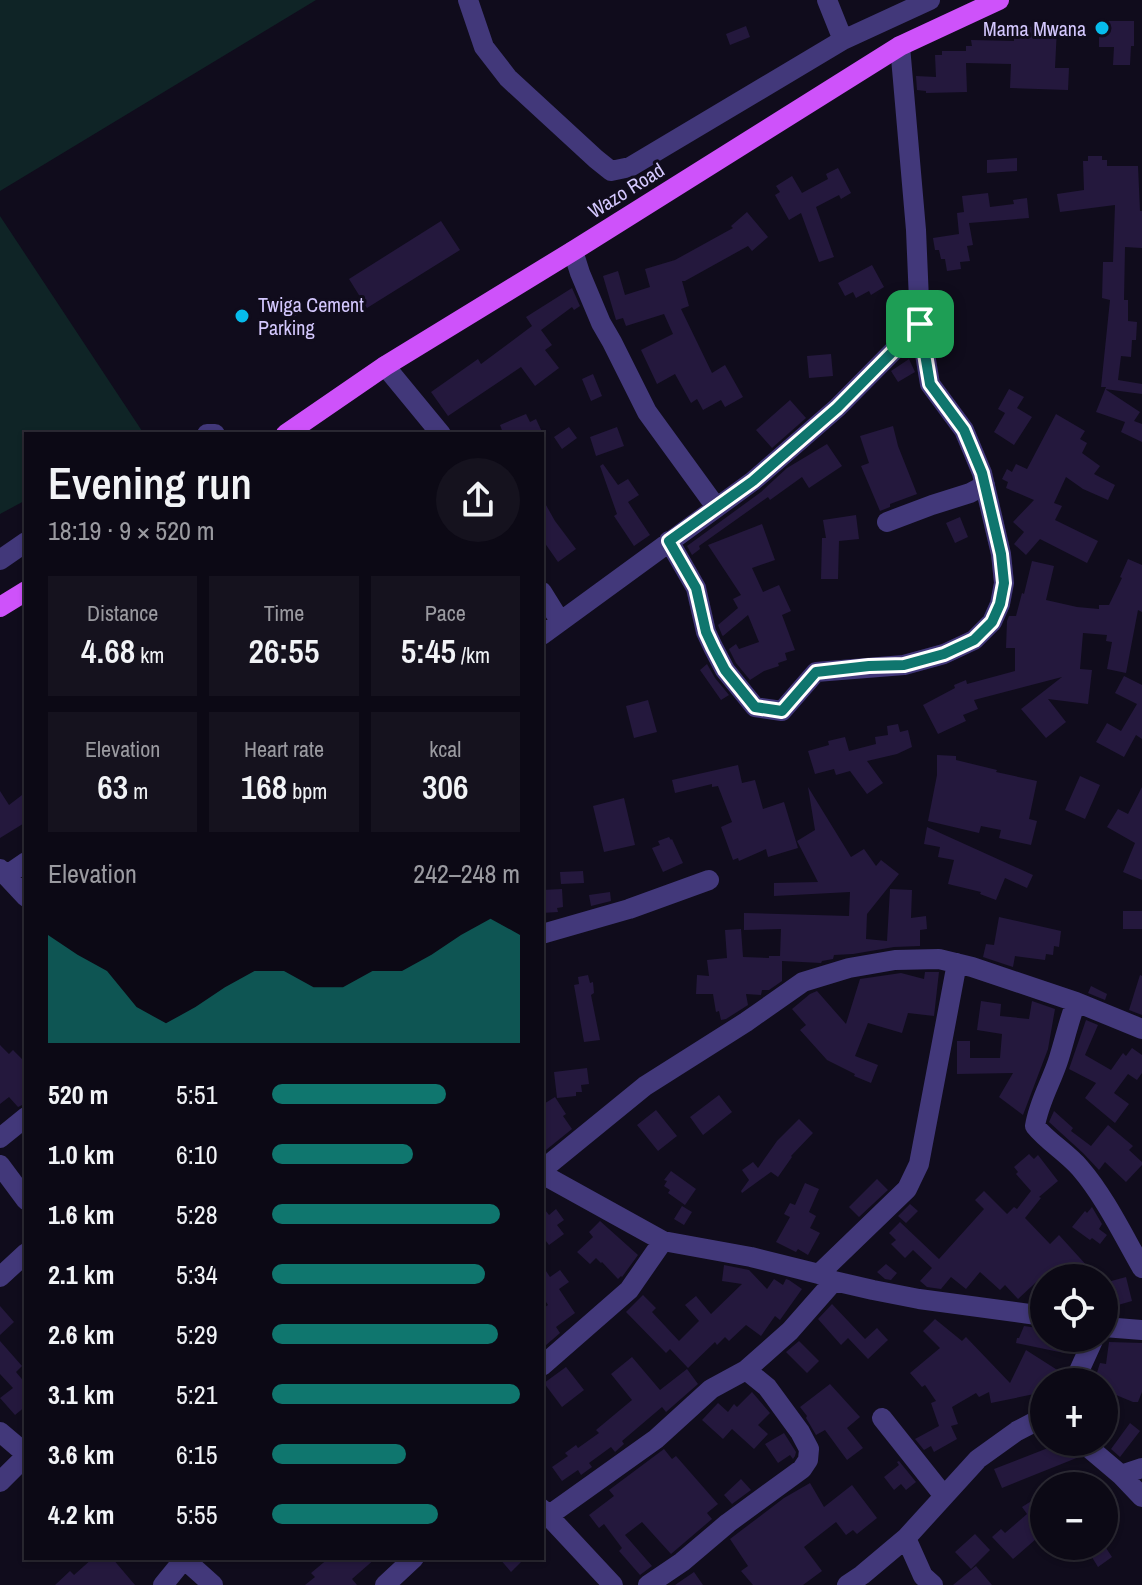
<!DOCTYPE html>
<meta charset="utf-8">
<style>
:root{--surface:#0c0915;--page:#15121e;--text:#f1f3f6;--muted:#9a9aa0;--line:#2c2a34;--accent:#0f766e}
body{margin:0;font-family:"Archivo Narrow",sans-serif;background:var(--page);color:var(--text);height:100vh;display:flex;flex-direction:column;font-size:30px;white-space:nowrap}
*{box-sizing:border-box;margin:0}
p{font-size:26px;color:var(--muted)}
.icon{flex:none;width:44px;height:44px;fill:none;stroke:currentColor;stroke-width:2;stroke-linecap:round;stroke-linejoin:round}
.map{position:relative;flex:1;overflow:hidden}
.drawer{position:absolute;left:24px;top:432px;width:520px;height:1128px;display:flex;flex-direction:column;background:var(--surface);border-radius:0px;box-shadow:0 2px 6px #0004,0 0 0 2px var(--line)}
.drawer>*{flex:none}
.controls{position:absolute;left:1030px;top:1264px;display:grid;gap:16px}
.controls a{display:grid;place-items:center;width:88px;height:88px;border-radius:50%;background:var(--surface);box-shadow:0 2px 6px #0004,0 0 0 2px var(--line);font-size:40px}
.pin{position:absolute;display:grid;place-items:center;width:68px;height:68px;color:#fff;margin:-34px;border-radius:16px;box-shadow:0 4px 12px #0006}
.round{display:grid;place-items:center;flex:none;width:84px;height:84px;border-radius:42px;background:var(--page)}
.summary{display:flex;align-items:center;justify-content:space-between;height:136px;padding:0 24px}
h1{font-size:44px;font-weight:600;line-height:60px}
.metrics{display:grid;grid-template-columns:repeat(3,1fr);gap:12px;height:136px;padding:8px 24px}
.metrics div{display:grid;align-content:center;border-radius:0px;background:var(--page);text-align:center}
.metrics b{font-size:34px;font-weight:600}
.metrics small{font-size:22px;font-weight:400}
.metrics p{font-size:22px}
.chart{height:224px;padding:16px 24px}
.chart p{display:flex;justify-content:space-between}
.chart svg{width:100%;height:144px;margin-top:8px;fill:var(--accent);opacity:.7}
ul{padding:0 24px;list-style:none;font-size:26px}
li{display:grid;grid-template-columns:128px 96px 1fr;align-items:center;height:60px}
li i{height:20px;border-radius:10px;background:var(--accent)}
.map>svg:first-child{display:block}
</style>
<div class="map">
<svg width="1142" height="1585" viewBox="0 0 1142 1585">
<rect width="100%" height="100%" fill="#100c1c"/>
<path fill="#0f2426" d="M0,0H316L0,191Z
M0,216L144,434H26V500L0,514Z"/>
<path fill="#24183d" d="M1099,21H1134V46H1131L1130,65H1113L1114,47H1099Z
M746,26L750,37L730,45L726,34Z
M1014,26L1057,28L1055,68H1069L1068,90L1010,88L1011,64L966,63L967,92L926,93V91L917,90L916,76L936,77L935,55H942V51H966V46H972L971,40L1014,41Z
M1088,156H1102V160H1107V166H1138L1140,211H1142V248L1125,247L1124,300H1128V321L1137,322L1136,340H1132L1131,357L1121,356L1118,380L1142,384V394L1105,389L1140,412L1134,421L1142,424V442L1121,432L1125,422L1096,412L1106,387H1101L1110,300L1102,298L1103,262H1113L1115,205L1060,212L1057,194L1084,190L1083,161H1088Z
M1017,158V171L987,173V160Z
M838,168L851,193L841,199L839,195L816,207L834,257L819,262L801,213L789,220L775,195L780,192L776,186L792,176L802,193L828,179L826,174Z
M988,193L990,207L1014,204L1013,200L1027,198L1029,218L969,223L973,245L967,246L970,261L960,262L961,269L947,271L945,259H941L939,250H935L933,238L959,234L957,213L964,212L962,196Z
M747,212L768,237L752,251L748,246L685,281H682L689,306L681,309L712,373L725,365L743,397L725,407L721,400L703,410L697,399L691,403L675,374L657,384L641,350L673,334L664,314L626,326L623,318L616,320L603,276L618,271L625,295L650,287L645,269L675,260L733,228L731,226Z
M441,221L460,250L367,308L349,279Z
M872,265L884,287L871,295L869,291L856,298L853,292L845,296L838,283Z
M572,288L580,306L574,310L572,307L541,330L552,345L545,350L559,368L535,386L521,367L448,416L431,392L478,359L481,364L532,326L526,317Z
M291,303L298,314L286,322L279,312Z
M831,354L833,376L809,378L807,356Z
M909,359L915,372L898,382L891,371Z
M593,374L602,396L591,401L582,379Z
M1009,389L1024,397L1017,408L1032,417L1014,445L994,432L1005,413L998,409Z
M790,400L806,418L772,448L756,430Z
M526,414L530,422L536,419L543,434H501L503,433L500,425Z
M1056,414L1085,431L1080,439L1087,443L1082,453L1100,466L1094,474L1115,485L1108,500L1083,489L1066,477L1054,503L1062,506L1055,520L1098,541L1087,563L1040,539L1026,555L1014,544L1024,532L1013,522L1034,500L1006,488L1008,482L1002,479L1007,469L1012,472L1016,464L1027,469Z
M893,426L898,446L917,494L890,504V507L880,511L861,466L869,463L860,436Z
M569,427L577,438L562,449L554,437Z
M617,427L624,446L596,456L590,437Z
M827,444L842,466L809,488L802,477L770,500L768,497L699,546L700,549L692,555L687,546L761,492L787,468Z
M603,464L618,485L628,479L639,495L628,502L650,535L634,546L614,516L617,514L600,466Z
M542,498L555,521L576,549L558,562L542,539Z
M856,515L859,539L839,541L838,579H821L822,538H826L823,520Z
M960,517L968,537L955,543L946,523Z
M762,524L775,560L752,568L763,592L779,585L791,611L782,615L795,650L785,653L787,660L778,663L779,666L764,671L750,680L736,663L729,649L736,644L739,649L759,642L748,615L723,636L722,635L718,625L738,608L733,599L741,595L708,545Z
M1128,559L1142,565V612L1138,610L1126,673L1107,669L1112,642L1106,641L1107,635L1083,633L1080,669L1092,670L1088,704L1048,699L1066,722L1046,738L1021,709L1062,677L974,700L978,709L963,715L966,721L938,734L923,705L955,688L954,685L966,680L967,684L1015,671V648H1006L1007,621L1009,616H1016L1022,593L1024,594L1032,561L1054,566L1046,600L1077,607L1099,609V605H1109L1122,578L1120,577Z
M707,664L715,678L729,695L721,700L700,670Z
M1124,676L1142,685V739L1136,735L1124,757L1096,742L1107,723L1121,731L1137,704L1115,693Z
M648,700L657,732L634,738L626,706Z
M898,724L900,732L908,730L912,747L897,754L867,761L883,783L867,794L850,771L836,775L834,769L815,774L808,751L829,745L828,741L845,737L849,751L876,744L875,737L888,735L887,726Z
M937,755L956,756V760L997,770L996,772L1037,781L1029,819L1037,821L1031,845L999,838L1001,830L981,826L979,833L928,821L937,775Z
M738,765L742,783L755,780L763,809L784,802L798,848L768,857L766,849L739,861L738,858L733,860L721,827L732,822L718,786L712,787V784L675,793L672,780Z
M1080,776L1100,785L1085,819L1065,810Z
M808,787L851,857L864,849L876,866L881,860L899,874L867,914L866,939L887,941L890,889L912,890L911,918L926,916L927,929L920,930V946L894,947L853,954L834,955L833,959L822,961L821,963L782,961V981L769,990H762L761,995L746,994L748,1005L726,1019L721,1020L719,1011L716,1012L713,994H696L697,975L709,976L707,960L727,958L725,930L741,929L743,957L769,958V956H780L781,929L744,930V913L849,916L850,892L774,896V883L818,882L797,841L815,830Z
M1142,787V880L1123,872L1135,843L1107,827L1118,809L1128,814Z
M0,791L9,805L26,792V822L0,838Z
M624,798L635,845L604,852L593,806Z
M927,827L1033,875L1027,888L1005,878L996,900L980,894L981,892L948,884L954,860L938,857L940,847L924,844Z
M669,837L671,840L672,839L683,863L663,872L652,848L660,845L658,841Z
M583,871L584,883L561,884L560,872Z
M562,889L563,907L557,908L558,912L542,913V890Z
M610,892L611,901L591,906L589,895Z
M1123,911H1142V929H1123Z
M999,917L1061,931L1059,947L1054,946L1053,955L1046,954L1045,960L1015,956L1013,967L983,957L986,944L994,945Z
M925,972H939L934,1016L908,1013L902,1033L868,1023L855,1056L878,1065L871,1083L854,1076L855,1074L827,1060L800,1030L806,1025L792,1009L810,994L817,991L846,1024L860,979L901,973L924,979Z
M588,975L590,983L593,982L594,993L591,995L600,1040L584,1042L574,985L579,984L578,977Z
M1140,975L1142,976V1015L1129,1010Z
M1091,986L1107,994L1105,1000L1088,993Z
M981,1001L1001,1004L1000,1016L1029,1019L1032,1001L1055,1009L1048,1049L1023,1115L999,1097L1013,1073L957,1074V1041H970V1058H1000L1002,1034L977,1030Z
M1086,1020L1098,1025L1085,1055L1111,1070L1123,1053L1126,1056L1132,1048L1142,1055V1073L1137,1080L1128,1074L1114,1093L1129,1104L1115,1123L1085,1098L1096,1083L1069,1069Z
M0,1045L9,1054L13,1050L26,1063V1103L18,1107L9,1097L0,1104Z
M587,1068L589,1084L581,1085L582,1092H576V1096L557,1098L554,1072Z
M719,1095L732,1112L703,1135L690,1117Z
M555,1097L566,1114L563,1116L572,1129L546,1150L542,1143V1105Z
M656,1110L677,1136L658,1151L637,1125Z
M1054,1111L1073,1128L1071,1131L1091,1146L1108,1125L1133,1146L1129,1150L1142,1162V1165L1126,1182L1105,1162L1099,1170L1083,1153L1049,1122Z
M799,1119L813,1133L791,1156L792,1157L778,1177L771,1172L742,1193L741,1191L749,1180L742,1170L753,1162L758,1168L777,1141Z
M1029,1154L1034,1159L1038,1155L1058,1181L1039,1197L1041,1198L1025,1218L1050,1244L1059,1235L1098,1278H1044L1046,1273L1018,1299L1005,1285L1000,1290L980,1272L966,1289L951,1277L941,1289L927,1287L920,1281L932,1268L913,1250L905,1258L891,1244L896,1240L889,1233L900,1222L939,1259L984,1209L975,1200L984,1191L1007,1214L1014,1207L1017,1209L1031,1191L1016,1174L1018,1172L1014,1167Z
M671,1171L696,1189L685,1205L668,1193L670,1190L664,1186L667,1181L664,1180Z
M877,1179L888,1190L859,1217L849,1207Z
M805,1183L819,1189L809,1212L816,1216L810,1228L820,1233L808,1255L798,1249L796,1252L776,1242L790,1217L784,1214L790,1203L795,1205Z
M910,1204L918,1211L906,1223L898,1216Z
M542,1206L549,1215L556,1209L564,1220L557,1225L564,1234L549,1245L542,1236Z
M682,1206L692,1212L684,1225L674,1219Z
M1092,1207L1102,1224L1099,1229L1107,1235L1100,1244L1092,1238L1090,1240L1072,1227L1085,1211L1087,1213Z
M600,1221L638,1255L622,1277L621,1276L618,1279L602,1262L601,1263L596,1258L590,1264L577,1252L593,1237L589,1232Z
M886,1264L897,1273L891,1280L885,1279L877,1272Z
M542,1265L550,1277L560,1270L569,1282L559,1289L575,1313L556,1327L560,1333L545,1346L542,1342V1309L548,1305L542,1296Z
M724,1265L749,1270L767,1289L774,1279L783,1285L786,1279L789,1280L802,1289L780,1320L775,1316L761,1336L746,1325L729,1341L725,1337L717,1345L715,1342L688,1368L670,1349L666,1353L626,1312L643,1295L656,1308L652,1312L679,1341L699,1321L685,1305L696,1296L711,1314L742,1284L722,1281Z
M1126,1277L1132,1301L1104,1309V1283Z
M832,1304L865,1339L877,1328L888,1340L868,1359L848,1338L841,1345L818,1319Z
M0,1306L14,1322L0,1335Z
M935,1319L962,1341L966,1337L1010,1383L1026,1350L1062,1373L1056,1382L1045,1380L1039,1393L991,1403L989,1392L979,1397L976,1393L952,1407L958,1424L951,1426L957,1439L934,1452L931,1446L924,1450L915,1439L939,1426L931,1403L936,1401L925,1385L922,1387L910,1373L940,1348L923,1331Z
M1024,1326L1044,1329V1338H1068L1064,1353L1016,1343L1017,1338H1019Z
M0,1341L22,1366L16,1372L26,1384V1406L15,1415L0,1398L13,1388L0,1374Z
M799,1341L819,1361L807,1373L786,1352Z
M1109,1342L1142,1343V1392L1138,1402H1133L1104,1390V1382H1094L1100,1363L1106,1364Z
M632,1357L660,1390L687,1369L698,1384L666,1412L662,1407L622,1441L624,1444L615,1452L611,1447L589,1463L592,1467L581,1475L578,1470L562,1481L552,1467L568,1456L565,1453L576,1445L578,1448L599,1433L596,1430L632,1400L611,1374Z
M566,1367L584,1390L562,1407L544,1383Z
M830,1384L860,1417L847,1428L863,1448L847,1460L825,1430L816,1435L806,1418L807,1416L800,1407Z
M752,1392L770,1413L758,1425L768,1434L754,1449L732,1429L723,1439L702,1420L718,1403L728,1412L734,1404L737,1407Z
M1130,1423L1140,1431L1120,1457L1111,1449Z
M784,1433L796,1452L795,1456L793,1459L790,1455L778,1463L765,1444Z
M1046,1442H1069L1070,1447L1079,1457L1002,1488L994,1469L1048,1448Z
M664,1449L672,1459L676,1456L718,1504L707,1513L712,1519L671,1554L642,1522L625,1535L652,1566L640,1575L619,1551L622,1548L604,1524L599,1528L589,1515L614,1496L609,1490Z
M899,1461L916,1482L906,1490L901,1484L894,1490L884,1477L899,1465L897,1462Z
M741,1479L751,1490L732,1504L724,1495Z
M810,1483L824,1507L852,1485L877,1518L857,1534L853,1530L846,1535L836,1522L804,1547L822,1571L803,1585H753L741,1571L748,1566L730,1539L784,1498Z
M1044,1493V1532L1013,1559L992,1537L1001,1529L1005,1533L1027,1514L1022,1507Z
M975,1534L990,1550L971,1569L955,1552Z
M1104,1545L1112,1557L1098,1567L1090,1554Z
M93,1558H112L135,1585H55L70,1571L74,1575Z
M329,1558H376L352,1579L357,1585H305L315,1577L311,1573Z
M499,1558H525L511,1572Z
M976,1566L992,1585H953Z
M694,1572L703,1585H675Z"/>
<g fill="none" stroke-linecap="round" stroke-linejoin="round">
<path stroke="#42387a" stroke-width="20" d="M468,0L484,47L508,78L596,159L611,171L630,167L843,40L930,0
M827,0L843,40
M573,251L580,273L601,323L612,342L647,412L716,507
M385,366L441,434
M207,434H215
M887,522L932,505L970,493L985,485
M669,541L696,588L706,632L713,647L725,670L755,707L782,711L816,672L904,665L944,654L974,640L992,622L1000,604L1004,583L1001,554L982,473L964,430L930,384L920,324L916,230L900,46
M0,560L26,542
M542,592L560,621
M542,635L753,481L837,408L920,324
M0,869L26,897
M7,875L26,862
M542,934L629,909L709,880
M1076,1002C1069,1020 1065,1039 1059,1058C1052,1081 1039,1101 1035,1126C1048,1142 1066,1152 1080,1168C1105,1197 1123,1235 1142,1268
M0,1138L26,1117
M0,1165L26,1200
M542,1170L645,1086L746,1022L803,982L849,968L895,960L939,959L972,967L1076,1002L1142,1029
M542,1174L663,1241L751,1257L819,1274L834,1281L873,1290L919,1299L1044,1316
M819,1274L907,1189L919,1164L957,963
M0,1277L26,1253
M1104,1327L1142,1330
M542,1366L629,1290L663,1241
M1074,1382L1094,1338
M882,1418L944,1496
M0,1432L26,1454
M1082,1442L1121,1475L1142,1497
M1121,1475L1142,1468
M0,1482L26,1456
M542,1509L613,1585
M548,1516L656,1439L711,1389L746,1370L790,1331L834,1281
M906,1538L923,1576L933,1585
M184,1559L213,1585
M163,1585L185,1558
M385,1585L414,1558
M648,1585L682,1562L728,1523L802,1469L808,1460L809,1449L800,1432L767,1387L746,1370
M847,1585L862,1575L906,1538L978,1459L1017,1431L1044,1417"/>
<path stroke="#ce52fa" stroke-width="20" d="M286,434L385,366L573,251L900,46L999,0
M0,607L26,591"/>
</g>
<g fill="none" stroke-linecap="round" stroke-linejoin="round">
<defs>
<path id="route" d="M920,324L930,384L964,430L982,473L1001,554L1004,583L1000,604L992,622L974,640L944,654L904,665L869,666L816,672L782,711L755,707L725,670L713,647L706,632L696,588L669,541L753,481L837,408Z"/>
</defs>
<use href="#route" stroke="#fff" stroke-width="16"/>
<use href="#route" stroke="#0f766e" stroke-width="10"/>
</g>
<g fill="#06bcec" stroke="#100c1c" stroke-width="3">
<circle cx="1102" cy="28" r="8"/>
<circle cx="242" cy="316" r="8"/>
</g>
<g text-anchor="middle" dominant-baseline="central" stroke-width="6" stroke-linejoin="round" paint-order="stroke">
<g font-size="20" fill="#d4c8fe" stroke="#100c1c" text-anchor="end">
<text x="1086" y="28">Mama Mwana</text>
<text x="258" y="304" text-anchor="start">Twiga Cement<tspan x="258" dy="23">Parking</tspan></text>
</g>
<g font-size="20" fill="#d4c8fe" stroke="#100c1c">
<text transform="translate(626 190) rotate(-32)">Wazo Road</text>
</g>
</g>
</svg>
<div class="controls">
<a><svg class="icon" aria-label="locate" viewBox="0 0 24 24"><circle cx="12" cy="12" r="6"/><path d="M12 2v4M12 18v4M2 12h4M18 12h4"/></svg></a>
<a>+</a>
<a>−</a>
</div>
<div class="pin" style="left:920px;top:324px;background:#1e9e55"><svg class="icon" aria-label="arrive" viewBox="0 0 24 24"><path d="M6 21V4h12l-3 4 3 4H6"/></svg></div>
<section class="drawer">
<div class="summary"><div><h1>Evening run</h1><p>18:19 · 9 × 520 m</p></div><a class="round"><svg class="icon" aria-label="share" viewBox="0 0 24 24"><path d="M12 15V3M7 8l5-5 5 5M5 13v7h14v-7"/></svg></a></div>
<div class="metrics">
<div><p>Distance</p><b>4.68<small> km</small></b></div>
<div><p>Time</p><b>26:55</b></div>
<div><p>Pace</p><b>5:45<small> /km</small></b></div>
</div>
<div class="metrics">
<div><p>Elevation</p><b>63<small> m</small></b></div>
<div><p>Heart rate</p><b>168<small> bpm</small></b></div>
<div><p>kcal</p><b>306</b></div>
</div>
<div class="chart"><p><span>Elevation</span>242–248 m</p>
<svg viewBox="0 0 160 44" preserveAspectRatio="none"><path d="M0 44V11L10 17L20 22L30 33L40 38L50 33L60 27L70 22L80 22L90 27L100 27L110 22L120 22L130 17L140 11L150 6L160 11V44z"/></svg>
</div>
<ul>
<li><b>520 m</b>5:51<i style="width:70%"></i></li>
<li><b>1.0 km</b>6:10<i style="width:57%"></i></li>
<li><b>1.6 km</b>5:28<i style="width:92%"></i></li>
<li><b>2.1 km</b>5:34<i style="width:86%"></i></li>
<li><b>2.6 km</b>5:29<i style="width:91%"></i></li>
<li><b>3.1 km</b>5:21<i style="width:100%"></i></li>
<li><b>3.6 km</b>6:15<i style="width:54%"></i></li>
<li><b>4.2 km</b>5:55<i style="width:67%"></i></li>
</ul>
</section>
</div>
